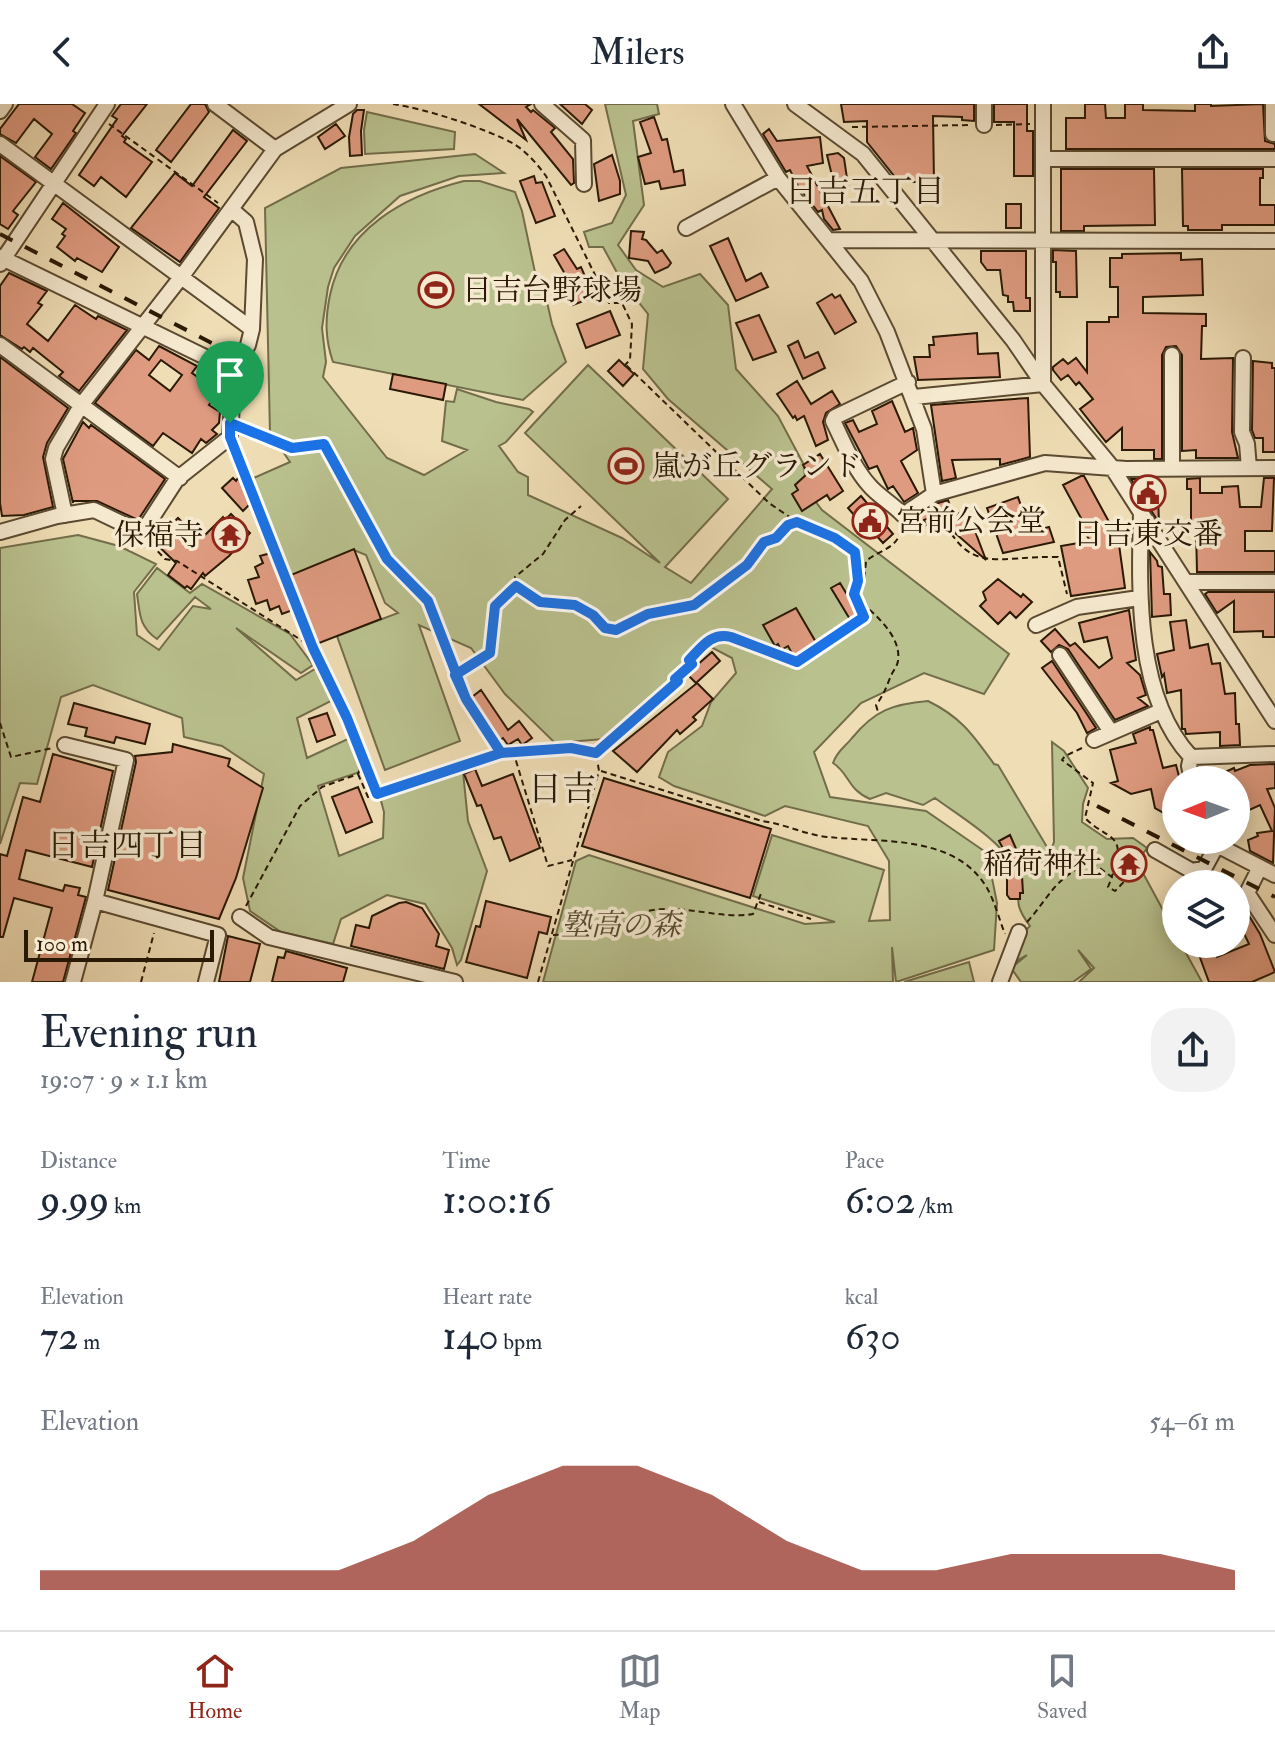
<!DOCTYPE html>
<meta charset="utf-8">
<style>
:root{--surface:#fff;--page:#f2f2f3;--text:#1f2937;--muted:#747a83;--line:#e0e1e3;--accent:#8f2418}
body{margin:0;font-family:"IM FELL Double Pica","Noto Serif JP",serif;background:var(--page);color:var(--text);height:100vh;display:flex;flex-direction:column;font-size:30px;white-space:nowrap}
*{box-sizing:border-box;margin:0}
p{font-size:26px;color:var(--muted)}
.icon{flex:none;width:44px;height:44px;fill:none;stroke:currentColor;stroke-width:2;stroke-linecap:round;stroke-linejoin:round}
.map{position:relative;height:878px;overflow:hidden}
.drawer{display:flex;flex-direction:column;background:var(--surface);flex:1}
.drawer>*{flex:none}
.needle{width:52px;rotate:269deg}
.tools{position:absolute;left:1162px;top:662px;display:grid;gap:16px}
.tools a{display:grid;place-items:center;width:88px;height:88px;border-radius:50%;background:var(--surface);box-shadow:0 4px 20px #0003;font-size:40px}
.scale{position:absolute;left:24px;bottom:20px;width:190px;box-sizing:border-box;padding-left:8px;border:4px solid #2a1905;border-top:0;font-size:22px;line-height:28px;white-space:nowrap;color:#2a1905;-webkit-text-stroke:6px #f5e9cf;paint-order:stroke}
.pin{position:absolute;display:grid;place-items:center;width:68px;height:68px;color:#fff;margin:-82px -34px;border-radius:50% 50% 50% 0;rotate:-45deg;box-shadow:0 0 8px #0007}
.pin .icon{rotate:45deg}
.round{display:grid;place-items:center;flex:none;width:84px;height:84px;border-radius:32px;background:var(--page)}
.head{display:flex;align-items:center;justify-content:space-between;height:136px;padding:0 40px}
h1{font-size:44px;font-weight:600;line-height:60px}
.metrics{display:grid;grid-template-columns:repeat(3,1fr);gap:12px;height:136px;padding:8px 40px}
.metrics div{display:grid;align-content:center}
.metrics b{font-size:40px;font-weight:600}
.metrics small{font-size:22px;font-weight:400}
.metrics p{font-size:22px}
.chart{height:224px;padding:16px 40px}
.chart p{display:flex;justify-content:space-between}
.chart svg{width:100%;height:144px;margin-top:8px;fill:var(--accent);opacity:.7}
header{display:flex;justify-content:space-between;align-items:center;height:104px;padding:0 40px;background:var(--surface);font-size:36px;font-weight:600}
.menu{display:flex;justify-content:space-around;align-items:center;height:112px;border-top:2px solid var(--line);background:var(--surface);font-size:22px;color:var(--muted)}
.menu a{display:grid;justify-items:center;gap:4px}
.menu .selected{color:var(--accent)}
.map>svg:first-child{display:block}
</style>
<header><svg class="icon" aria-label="back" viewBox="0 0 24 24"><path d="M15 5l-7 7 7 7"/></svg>Milers<svg class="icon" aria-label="share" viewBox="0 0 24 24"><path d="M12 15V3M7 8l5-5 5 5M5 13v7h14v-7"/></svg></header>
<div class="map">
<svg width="1275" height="878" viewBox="0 0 1275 878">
<rect width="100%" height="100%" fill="#efddb5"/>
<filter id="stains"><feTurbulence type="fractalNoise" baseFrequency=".0025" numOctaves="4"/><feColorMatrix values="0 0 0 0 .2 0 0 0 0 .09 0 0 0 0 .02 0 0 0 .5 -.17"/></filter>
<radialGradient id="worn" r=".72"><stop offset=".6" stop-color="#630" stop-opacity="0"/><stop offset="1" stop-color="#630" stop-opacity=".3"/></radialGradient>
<path fill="#b9c18e" stroke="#726d4a" stroke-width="2" d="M605,0H657L659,10L633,17L644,101L618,141L636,166L663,183L700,170L728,201L736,265L778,312L804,361L806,385L822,406L1009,550L984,590L924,569L861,599L814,648L830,693L926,707L987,749L997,799L994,846L896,878L892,843L893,878H543L576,757L589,751L805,820L835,818L753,792L772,731L884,766L869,817L890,816L889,757L868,722L785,702L765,712L674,682L659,673L668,648L702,622L711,598L736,569L732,554L711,543L623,631L604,635L555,639L505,590L471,544L419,521L460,637L385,666L337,532L398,509L385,499L366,451L354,446L286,474L249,376L290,358L270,329L265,104L341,64L475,50L504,69L459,72L400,92L355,132L334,164L328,183L322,224L326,258L323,273L387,354L424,371L467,346L442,337L446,297L454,298L457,285L496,298L529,305L533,308L506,338L499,342L518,368L528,373V391L622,434L660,459L525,329L588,261L728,395L665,463L691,479L772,385L668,295L643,265L648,210L621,176L603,143H589L584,128L612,119L626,91Z
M367,8L455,28L454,45L365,50L364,26Z
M464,77H480L515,88L522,107L536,173L547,198L552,220L566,258L523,296L333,258C325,235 325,215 330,191C344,125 404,92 464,77Z
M78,431L119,442L156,460L134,488L137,531L159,546L193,502L211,505L195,493L157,535C139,523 140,510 137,490L157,464L190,489L202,480L290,530L313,561L301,569L236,524L296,576L322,561L330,575L331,597L297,614L307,654L352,633L366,666L318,682L339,752L383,734L384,708L380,693L462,658L468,717L487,767L461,856L457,861L452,844L425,800L387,791L341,815L333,840L281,828L250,807L243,774L264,670L222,642L184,633L182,614L93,581L61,593L37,680L20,679L0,740V444Z
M928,597C961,613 973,631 994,660L998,661L1050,748L1054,738L1052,638L1064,647L1088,684L1083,700L1082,718L1107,735L1133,734L1147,744L1137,758L1176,830V840H1181L1202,878H1079L1094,864L1078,846L1091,865L1073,878H1021L1011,864L1027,851L1011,860L1023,829L1030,822C1009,794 1024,795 1017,770C1009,741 959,712 935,694L923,701L886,689L870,695C848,686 849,669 833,659C837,647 845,643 852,634C875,606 893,600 928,597Z
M969,858L974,878H904Z"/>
<path fill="#df9b80" stroke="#2a1905" stroke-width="2" fill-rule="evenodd" d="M19,0H72L85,9L73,27L76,29L51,65L35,53L52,30L34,15L16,39L0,30V25Z
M121,0H147L122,32L126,35L124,38L152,58L126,93L101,73L94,82L79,71L117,15L112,12Z
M191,0H205L209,8L171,58L156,46Z
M479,0H531L526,3L531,8L533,6L555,24L551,28L573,55L574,79L571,81L517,15L526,36Z
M560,0H585L592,6L582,20Z
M841,0H974V17L962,16V13L933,12L934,78H899L867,38V17L844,18Z
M994,0H1027V27H1033V72H1014V18H994Z
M1085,0H1105L1106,14H1125V0H1143V6L1195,7V0H1211V2L1263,0L1265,37L1275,40V45H1066V14H1085Z
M357,6H364L361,27L362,51L350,52L349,33L353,10Z
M654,13L662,36L667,35L674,68L683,66L685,81L661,85L659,77L645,80L638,53L651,49L640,18Z
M336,20L345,32L325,45L318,33Z
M769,25L777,37L820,33L823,59L807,62L840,125L833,126L824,115L822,106L818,108L798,82L790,66L786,68L763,30Z
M233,26L247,37L204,93L219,104L180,158L131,124L175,69L192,82Z
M838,49L844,54L848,81L835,84L827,51Z
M612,51L620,77V90L599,97L594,60Z
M0,52L36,78L13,107L18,111L8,125L0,120Z
M1061,65H1154L1155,121L1084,122V127H1061Z
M1182,65H1263V74H1260V101H1275V121H1222V126H1188V122H1183Z
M534,72L536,79L542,78L555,112L536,119L520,77Z
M63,99L119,143L102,168L77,154L75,157L57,143L65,132L62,130L66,125L52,115Z
M1006,100H1021V124H1006Z
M631,127L644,128L642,135L646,136L657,149L662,146L671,159L668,163L655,169L648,157L629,154Z
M728,134L746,177L761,169L768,183L736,197L710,142Z
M564,145L577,165L581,163L594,193L573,201L561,171L565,170L554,151Z
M1053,146L1076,147L1077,193H1060V188H1056V158H1053Z
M981,147H1026V194H1030V207H1014L1013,198H1008V192L1003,191L1000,166H987L981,158Z
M1181,149V156L1202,155L1203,191L1143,193V209L1206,210V222H1202L1201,255L1233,254L1232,328L1238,354H1196V346L1182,347V251L1176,242L1166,243L1162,251V355H1154V346H1122V324L1106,338L1080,305L1093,295L1079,278L1076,281L1068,271L1061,276L1053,266V263L1063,255L1068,260L1076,254L1087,268V218H1109V213H1118V183H1110V154H1122V150Z
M9,169L47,187L38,199L42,201L27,220L48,237L75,201L96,215L98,212L127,226L79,287L59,272L63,268L33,244L30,248L24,243L22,245L0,231V182Z
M832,190L835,194L840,191L856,218L835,230L817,199Z
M610,207L620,231L586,244L577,220Z
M759,211L776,248L753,256L736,219Z
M977,229L978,250L998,249L1000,273L918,276L914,253H930L929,241H934L933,233Z
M798,237L805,254L818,248L825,264L803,275L788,242Z
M159,242L197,262L192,269L209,281L217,270L224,275L223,281L209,301L220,308L219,319L212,326L217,330L206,339L201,335L192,349L163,329L153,342L95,299L136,246L149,256ZM161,256L182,271L170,287L149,271Z
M0,253L68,304L47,339L43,353L53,403L24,411L2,412L0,399Z
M619,256L634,270L623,282L608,267Z
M1253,257L1272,259V264H1275V348H1263V334H1255L1252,326Z
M393,270L446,280L443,296L390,285Z
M797,277L811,300L832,287L840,300L826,309L823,318L828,336L816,342L804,312L797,316L795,312L793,314L777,290Z
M1028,294L1030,353L1000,361V355L952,356L956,374L942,377L931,301Z
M892,297L905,328L913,324L917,346L901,357L918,389L904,398L893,382L888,385L877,362L869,365L845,319L853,316L859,328L877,320L872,307Z
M83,318L89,324L91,321L165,375L138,416L97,397H73V399L63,355Z
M820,350L843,387L830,396L827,391L802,407L792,390L798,386L795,381L808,369L803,361Z
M1081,372H1084L1114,427L1117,426L1125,484L1071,492L1061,442L1090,437L1079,418L1082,416L1063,381Z
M233,374L236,377L238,374L247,384L244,387L253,397L243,407L222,384Z
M1200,374V389H1222V383L1238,382L1240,403H1261L1264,374H1274L1272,427H1245V447H1275V468H1197L1196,425H1191V385H1187V375Z
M1131,375H1144L1145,386L1152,382L1158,392L1159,419Z
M861,392L893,430L883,439L875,430L873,433L848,404Z
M1018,393L1030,428L1049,423L1054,438L1003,449L987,404Z
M948,396L951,405L924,416L926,421L913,427L910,418L938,399Z
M967,406L986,456L955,429L949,413Z
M231,410L250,429L229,452L205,472L203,469L191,485L187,482L185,484L168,471L176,459L150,434L156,426L161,431L178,414L198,434L203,429L205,431L223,413L225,416Z
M354,445L381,515L314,541L298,504L282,510L279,502L270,506L267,496L256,500L248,476L259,473L255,463L263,459L260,452L275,448L284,474Z
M1150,448L1157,457L1158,462L1162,463L1164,490H1170L1171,511L1152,513Z
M998,475L1021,493L1023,490L1032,498L1016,514L1010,508L998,520L980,502L986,496L983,488Z
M840,479L860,512L851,517L831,484Z
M1208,488H1275V533H1263V527L1234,528V497L1217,509L1205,490Z
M796,504L817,540L794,553L788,542L781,546L778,540L775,542L763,521Z
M1129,506L1136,556L1127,559L1140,571L1146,591L1138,594L1148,602L1115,616L1068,545L1059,541L1051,548L1041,537L1055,525L1070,542L1075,539L1099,564L1112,554L1107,533L1084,538L1079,519Z
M1186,516L1190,544L1208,540L1212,560L1220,559L1225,590L1235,589L1236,620H1239L1240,641L1220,642V628L1186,630L1185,625H1182L1181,586L1167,589L1164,570L1162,573L1157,550L1174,546L1170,518Z
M712,548L720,557L696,579L687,570Z
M1052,557L1096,624L1087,629L1077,609L1042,564Z
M697,579L713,595L693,613L696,616L680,630L677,626L637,668L613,647Z
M481,586L508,626L519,617L532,634L522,641L518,635L508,641L503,634L500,636L472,593Z
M74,599L150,620L145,640L116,633L114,639L85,632L87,624L68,620Z
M327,609L335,631L317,638L309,615Z
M1150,623V626H1153L1163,664L1176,661L1180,676H1176V716L1155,704L1151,685L1131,690L1111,679L1118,677L1110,646L1136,639L1133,630Z
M173,640L230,655L228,662L263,684L236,774L219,815L108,786L136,658L135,652L172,648Z
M53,650L113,667L92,763L26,746L19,775L63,787L65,781L80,784L78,791L86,793L63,878H32L52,804L14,794L3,833H0V750L7,752L23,693L40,698Z
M1275,660V684L1267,685L1275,704L1273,759L1250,747L1248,736L1258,732L1257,729L1272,727L1260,701L1236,712V676H1208L1234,664L1235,667L1250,661Z
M475,665L482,682L513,670L540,744L510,757L501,733L494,735L481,701L477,702L464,670Z
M604,674L771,725L750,794L582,742Z
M358,683L372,718L346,729L332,693Z
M1010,731L1021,756L1023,789H1020V795H1010L1007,791V752L999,737Z
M1236,784L1239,795L1260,830L1275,868L1252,878H1209L1195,840H1212L1217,853L1249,840L1240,821L1236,823Z
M486,797L551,813L547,830L539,828L527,874L466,858L476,822L480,823Z
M406,798L422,804L439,830L436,842L449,846L444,865L351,842L356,821L369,824L372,812L399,799Z
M228,832L260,840L250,878H219Z
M286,847L347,864L343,878H272L278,853L284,854Z"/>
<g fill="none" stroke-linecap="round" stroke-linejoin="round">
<defs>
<path id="minor" d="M215,0L275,45
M542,0L583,36L584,80
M733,0L778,74L861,177L887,228L924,325L934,390
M795,0L863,50L1013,236L1043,280L1111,362L1275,617
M1273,0V30H1275
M0,7L5,0
M984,21V0
M0,40L252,225
M1043,55H1275
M686,124L778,74
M829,136L1275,137
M0,153L234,267
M0,160L107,0
M0,241L180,374
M1172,251V365
M1243,254L1242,328L1247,340L1249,364
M908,278L835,313L833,317C844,339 853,363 869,381C878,392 893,400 903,411L934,390L1045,359L1126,365L1275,364
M914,293L1043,280V0
M1141,409C1139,485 1135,593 1191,653L1189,662L1192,676
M65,411L53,355L56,344L82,300L182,172L275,45L349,0
M0,428L57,412L94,406L142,429L177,375L230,333L234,267L248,241L252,225L255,155L246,118L231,105
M1186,478H1275
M1036,521L1077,503L1139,494
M1060,551L1111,628
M1094,636L1161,607
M65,641L126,656L95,797
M1191,653L1275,650
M1215,736L1217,741L1275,771
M1155,746L1192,767L1204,765L1217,741
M1260,763L1247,789L1275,831
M240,813L269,833L455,878
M73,878L95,797L218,831L206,878
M1000,878L1019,828"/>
</defs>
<use href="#minor" stroke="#5b4a31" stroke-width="18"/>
<path stroke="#2a1905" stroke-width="2" stroke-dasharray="6 4" stroke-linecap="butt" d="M393,0C426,5 485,24 514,40C527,48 537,60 546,72L609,199H622L632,220L630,256L622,264
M109,20L218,99
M996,21L1030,20
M852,23L970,21
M244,325L292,344L324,340L387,455L428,497L466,595L501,649
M235,348L313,544L347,614L377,690
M938,403C967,475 996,451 1058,453L1067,490
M151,440L165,455L177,457L312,543
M516,482L540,498L575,501L593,511L605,524L616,526L648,510L694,501L747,461L764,438L776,434L788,421L795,419
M854,490L864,479L866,457C879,446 897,445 901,426
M855,492C871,508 902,530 898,557C897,563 892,568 890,574C886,584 883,592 876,601L878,608
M456,570L490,549L495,502L516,482L515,473L543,450L565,416L581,402
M0,619L11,653L53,644
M1082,644L1065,652L1062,656L1093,679L1085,714C1106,736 1129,728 1112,772
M513,647L548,762L572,756
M601,667L762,717C785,720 806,731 828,733C882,739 955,730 987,784C995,798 999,815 1005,830
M358,670L368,693L501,649L571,644L593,649
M759,798L811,815
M246,802L300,702L322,683L358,670L363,658
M1027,818C1052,790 1053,775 1091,758L1112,773L1108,783L1115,787L1146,755
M553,831C579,830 602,827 626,818C634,816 641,809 648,807C683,799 719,816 753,810L762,787
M141,878L154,829
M538,878L599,667L596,649L678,577L675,575L692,560L689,556C702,543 711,528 731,533L797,558L864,513L854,490L859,467L855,448L835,434L797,418L769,399L626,261"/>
<use href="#minor" stroke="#f5e9cf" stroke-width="14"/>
<path stroke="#2a1905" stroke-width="4" stroke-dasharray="14 14" stroke-linecap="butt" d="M0,130L272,270
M1097,702L1275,793"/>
</g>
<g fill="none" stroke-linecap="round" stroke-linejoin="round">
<defs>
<path id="route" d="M230,319L292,344L324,340L387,455L428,497L466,595L501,649L571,644L596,649L678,577L675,575L692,560L689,556C702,543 711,528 731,533L797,558L864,513L854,490L858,477L855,448L835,434L797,418L788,421L776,434L764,438L747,461L694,501L648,510L616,526L605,524L593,511L575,501L540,498L516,482L495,502L490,549L455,571L466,595L501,649L377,690L347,614L313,544L230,333V319"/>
</defs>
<use href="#route" stroke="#fff" stroke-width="16"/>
<use href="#route" stroke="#1a73e8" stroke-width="10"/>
</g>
<defs>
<symbol id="stadium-ring" viewBox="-11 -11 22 22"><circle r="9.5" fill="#f5e9cf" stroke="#8f2418" stroke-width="1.5"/><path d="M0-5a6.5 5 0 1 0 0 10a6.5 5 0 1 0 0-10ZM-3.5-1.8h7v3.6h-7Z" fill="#8f2418"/></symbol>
<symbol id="civic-ring" viewBox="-11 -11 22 22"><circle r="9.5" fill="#f5e9cf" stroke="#8f2418" stroke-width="1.5"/><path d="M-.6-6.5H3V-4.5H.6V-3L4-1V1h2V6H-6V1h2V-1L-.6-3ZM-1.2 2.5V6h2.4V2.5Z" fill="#8f2418"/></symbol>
<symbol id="temple-ring" viewBox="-11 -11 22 22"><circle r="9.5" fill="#f5e9cf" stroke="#8f2418" stroke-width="1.5"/><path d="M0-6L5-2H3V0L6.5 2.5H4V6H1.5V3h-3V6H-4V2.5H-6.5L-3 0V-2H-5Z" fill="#8f2418"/></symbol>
</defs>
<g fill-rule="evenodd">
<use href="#stadium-ring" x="416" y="166" width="40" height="40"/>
<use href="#stadium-ring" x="606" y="342" width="40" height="40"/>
<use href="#civic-ring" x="1128" y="369" width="40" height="40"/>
<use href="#civic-ring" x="850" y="397" width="40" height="40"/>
<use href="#temple-ring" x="210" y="411" width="40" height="40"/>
<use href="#temple-ring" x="1109" y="740" width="40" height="40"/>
</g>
<g text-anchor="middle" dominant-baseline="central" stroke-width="7" stroke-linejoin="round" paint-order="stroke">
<g font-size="30" fill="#2a1905" stroke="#f5e9cf" text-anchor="start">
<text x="462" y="186">日吉台野球場</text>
<text x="652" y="362">嵐が丘グランド</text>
<text x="896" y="417">宮前公会堂</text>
<text x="1148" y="430" text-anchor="middle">日吉東交番</text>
<text x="204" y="431" text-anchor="end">保福寺</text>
<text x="1103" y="760" text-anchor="end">稲荷神社</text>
</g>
<g font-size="30" font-style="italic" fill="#554b2e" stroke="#f5e9cf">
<text x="621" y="821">塾高の森</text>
</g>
<g font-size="32" fill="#2a1905" stroke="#f5e9cf">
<text x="865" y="88">日吉五丁目</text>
<text x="127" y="742">日吉四丁目</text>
</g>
<g font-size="34" fill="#2a1905" stroke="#f5e9cf">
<text x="562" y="685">日吉</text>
</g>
</g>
<rect width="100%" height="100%" filter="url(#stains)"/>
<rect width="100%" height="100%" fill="url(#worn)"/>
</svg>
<div class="tools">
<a><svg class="needle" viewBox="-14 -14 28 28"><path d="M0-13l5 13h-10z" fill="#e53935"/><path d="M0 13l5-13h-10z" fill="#747a83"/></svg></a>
<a><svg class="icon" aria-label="layers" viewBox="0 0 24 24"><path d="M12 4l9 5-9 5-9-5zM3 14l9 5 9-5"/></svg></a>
</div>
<div class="scale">100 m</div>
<div class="pin" style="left:230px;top:319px;background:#1e9e55"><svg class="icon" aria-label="arrive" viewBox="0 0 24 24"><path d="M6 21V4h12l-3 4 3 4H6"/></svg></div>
</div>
<section class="drawer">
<div class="head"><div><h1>Evening run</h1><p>19:07 · 9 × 1.1 km</p></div><a class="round"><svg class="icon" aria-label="share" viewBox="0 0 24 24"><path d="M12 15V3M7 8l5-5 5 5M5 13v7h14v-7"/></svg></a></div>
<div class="metrics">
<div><p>Distance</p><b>9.99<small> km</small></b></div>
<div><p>Time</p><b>1:00:16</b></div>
<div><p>Pace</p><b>6:02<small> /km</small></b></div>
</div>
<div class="metrics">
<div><p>Elevation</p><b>72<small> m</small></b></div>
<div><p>Heart rate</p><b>140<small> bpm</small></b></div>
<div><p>kcal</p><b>630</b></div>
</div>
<div class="chart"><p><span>Elevation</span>54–61 m</p>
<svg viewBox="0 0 160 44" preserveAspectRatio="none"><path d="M0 44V38L10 38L20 38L30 38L40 38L50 29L60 15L70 6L80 6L90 15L100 29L110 38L120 38L130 33L140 33L150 33L160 38V44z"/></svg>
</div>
</section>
<nav class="menu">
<a class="selected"><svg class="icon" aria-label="home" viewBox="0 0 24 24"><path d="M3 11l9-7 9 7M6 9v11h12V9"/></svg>Home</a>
<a><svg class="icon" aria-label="map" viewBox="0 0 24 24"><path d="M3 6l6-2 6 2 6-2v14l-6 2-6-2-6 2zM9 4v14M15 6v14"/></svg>Map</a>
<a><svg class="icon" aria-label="saved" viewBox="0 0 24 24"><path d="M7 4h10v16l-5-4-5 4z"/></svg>Saved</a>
</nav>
